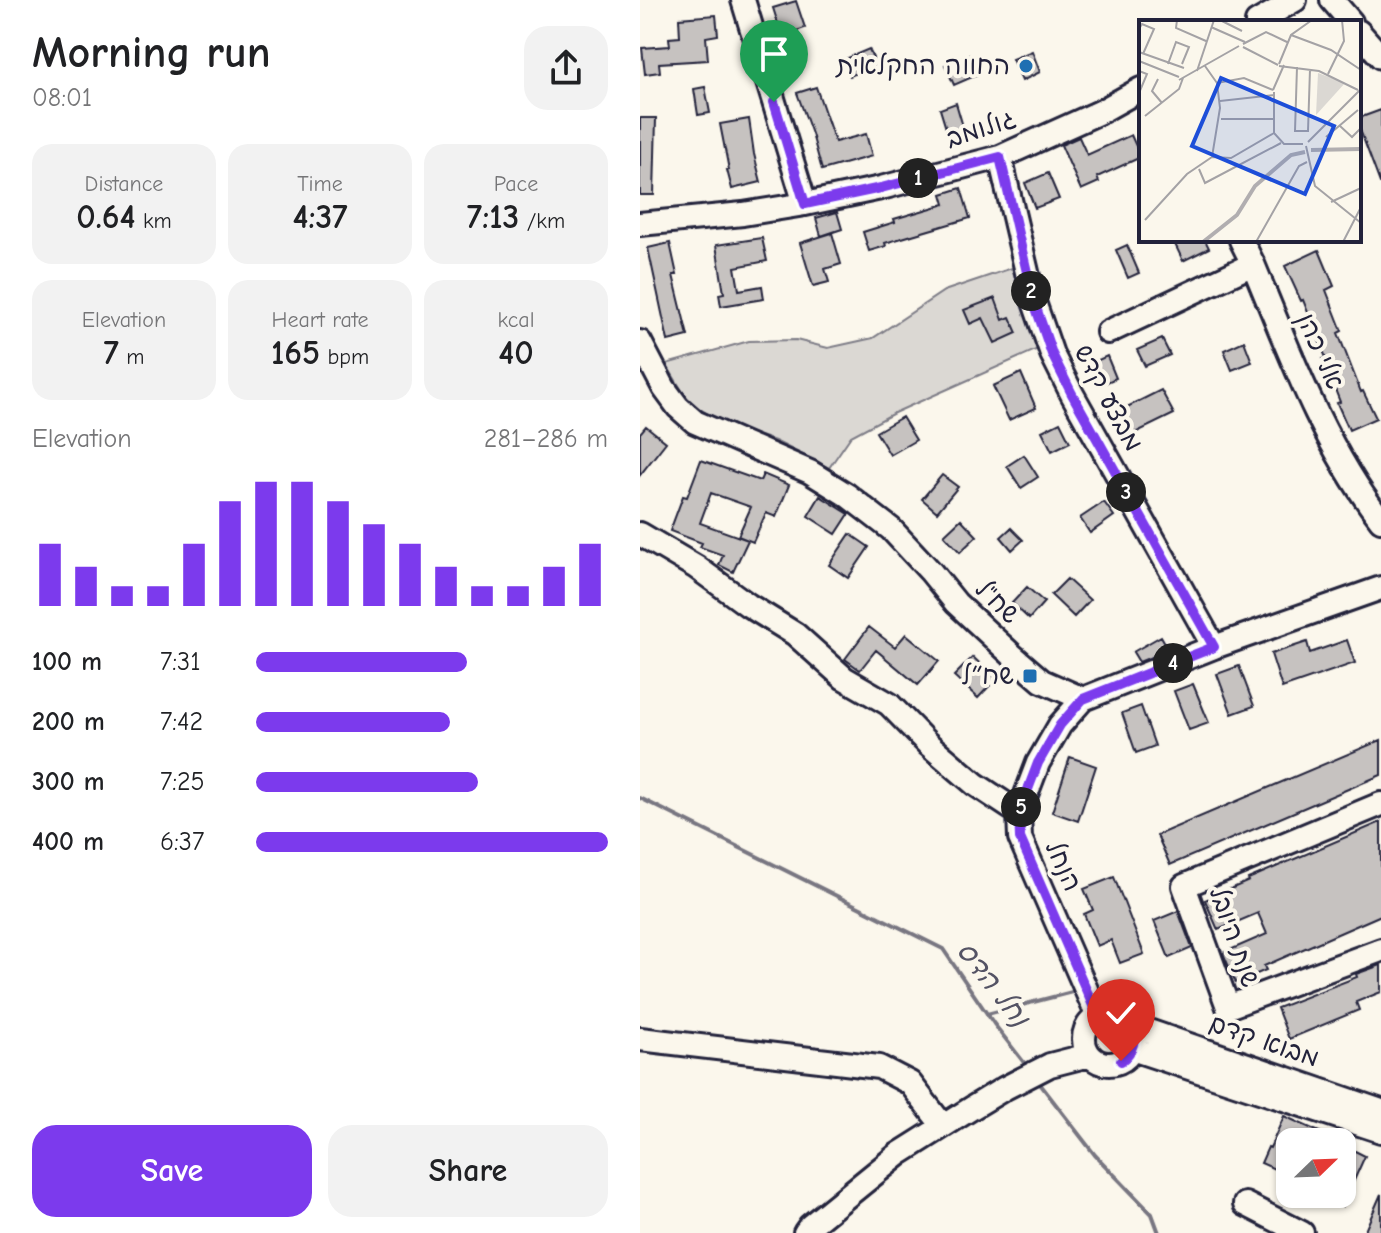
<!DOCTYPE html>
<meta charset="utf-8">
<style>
:root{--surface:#fff;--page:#f2f2f2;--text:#202124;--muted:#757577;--accent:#7c3aed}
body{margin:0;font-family:"Comic Neue","Playpen Sans Hebrew",sans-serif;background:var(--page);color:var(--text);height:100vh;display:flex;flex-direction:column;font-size:30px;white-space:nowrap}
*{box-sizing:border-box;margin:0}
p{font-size:26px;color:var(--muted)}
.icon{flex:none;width:44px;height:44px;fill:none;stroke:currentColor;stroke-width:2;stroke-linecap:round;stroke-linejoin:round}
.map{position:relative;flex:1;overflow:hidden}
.sheet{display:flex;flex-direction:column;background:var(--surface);width:640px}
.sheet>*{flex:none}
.needle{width:52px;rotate:67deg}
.fabs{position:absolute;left:636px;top:1128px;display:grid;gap:16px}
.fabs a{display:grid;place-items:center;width:80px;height:80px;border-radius:16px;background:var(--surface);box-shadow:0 2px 6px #0004;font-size:40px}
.pin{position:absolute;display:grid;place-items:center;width:68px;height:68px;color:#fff;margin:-82px -34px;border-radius:50% 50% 50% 0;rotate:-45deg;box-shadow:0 0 8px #0007}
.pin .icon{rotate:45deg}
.km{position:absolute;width:40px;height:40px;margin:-20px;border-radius:50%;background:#222;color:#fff;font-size:22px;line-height:40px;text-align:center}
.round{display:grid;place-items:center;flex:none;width:84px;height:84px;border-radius:24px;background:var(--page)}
.headline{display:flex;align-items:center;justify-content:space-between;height:136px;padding:0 32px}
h1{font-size:44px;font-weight:800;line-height:60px}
.stats{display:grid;grid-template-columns:repeat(3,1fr);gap:12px;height:136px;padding:8px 32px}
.stats div{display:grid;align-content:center;border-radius:20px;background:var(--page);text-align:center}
.stats b{font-size:34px;font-weight:800}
.stats small{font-size:22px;font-weight:400}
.stats p{font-size:22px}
.chart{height:224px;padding:16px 32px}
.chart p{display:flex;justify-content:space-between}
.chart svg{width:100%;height:144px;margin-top:8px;stroke:var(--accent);stroke-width:6}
.button{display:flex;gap:16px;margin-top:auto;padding:16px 32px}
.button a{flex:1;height:92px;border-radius:24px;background:var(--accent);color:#fff;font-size:32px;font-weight:800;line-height:92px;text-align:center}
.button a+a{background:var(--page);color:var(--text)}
ul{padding:0 32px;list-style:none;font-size:26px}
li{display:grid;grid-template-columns:128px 96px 1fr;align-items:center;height:60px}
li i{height:20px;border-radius:10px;background:var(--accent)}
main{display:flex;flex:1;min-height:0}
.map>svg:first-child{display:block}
</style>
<main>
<section class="sheet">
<div class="headline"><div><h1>Morning run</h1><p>08:01</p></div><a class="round"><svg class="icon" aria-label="share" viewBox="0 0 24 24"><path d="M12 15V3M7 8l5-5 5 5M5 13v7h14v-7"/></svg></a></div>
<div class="stats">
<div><p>Distance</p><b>0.64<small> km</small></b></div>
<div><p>Time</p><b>4:37</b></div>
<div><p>Pace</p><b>7:13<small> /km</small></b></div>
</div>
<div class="stats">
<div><p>Elevation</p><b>7<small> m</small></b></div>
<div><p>Heart rate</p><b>165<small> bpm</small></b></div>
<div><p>kcal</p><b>40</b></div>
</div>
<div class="chart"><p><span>Elevation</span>281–286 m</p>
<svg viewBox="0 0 160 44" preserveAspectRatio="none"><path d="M5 44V25M15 44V32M25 44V38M35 44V38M45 44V25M55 44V12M65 44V6M75 44V6M85 44V12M95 44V19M105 44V25M115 44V32M125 44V38M135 44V38M145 44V32M155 44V25"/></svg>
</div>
<ul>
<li><b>100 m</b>7:31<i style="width:60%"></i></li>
<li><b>200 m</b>7:42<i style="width:55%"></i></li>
<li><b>300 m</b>7:25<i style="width:63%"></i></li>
<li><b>400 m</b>6:37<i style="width:100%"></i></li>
</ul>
<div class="button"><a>Save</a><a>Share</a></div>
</section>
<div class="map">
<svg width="741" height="1233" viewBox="0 0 741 1233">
<rect width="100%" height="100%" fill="#fbf7ec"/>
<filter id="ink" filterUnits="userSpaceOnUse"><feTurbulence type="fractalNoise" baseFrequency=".0125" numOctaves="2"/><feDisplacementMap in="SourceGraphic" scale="16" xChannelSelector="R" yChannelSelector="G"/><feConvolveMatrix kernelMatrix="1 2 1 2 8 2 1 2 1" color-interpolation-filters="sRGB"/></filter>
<g filter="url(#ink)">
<path fill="#dbd8d3" stroke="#7e7d87" stroke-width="2" d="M372,268L398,349L254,413L211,436L189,468L135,441L84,424L49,402L26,364L109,341L156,340L188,348L233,338L304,291Z"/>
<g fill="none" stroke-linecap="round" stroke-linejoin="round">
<path stroke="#787681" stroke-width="4" d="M0,798L303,949L354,1024L389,1069
M347,1014L436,991
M397,1080L455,1155L512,1214L519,1233"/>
</g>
<path fill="#c6c2c0" stroke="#22223b" stroke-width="2" d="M156,1L165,28L142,36L133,8Z
M76,15L78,35L66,37L68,60L19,63L20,72L5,74L2,48L30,46L29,38L40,37L39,18Z
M229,49L236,65L210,76L203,60Z
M392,51L400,72L382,81L372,59Z
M329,55L337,75L314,85L305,65Z
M65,87L70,113L58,115L54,89Z
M176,87L195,142L226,134L232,156L182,170L172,134L157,93Z
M316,103L324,130L308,135L300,109Z
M741,110V183H740L719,127V118Z
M0,118H16L14,195H0Z
M109,119L114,154L121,182L92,189L87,170H89L80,124Z
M491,135L501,157L457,177L459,182L441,190L421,145L439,137L447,155Z
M408,173L419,199L395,208L385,183Z
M321,188L330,218L245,243L246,246L229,251L223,232L255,222L254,219L305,204L302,194Z
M197,212L202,229L181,236L176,218Z
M192,233L201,264L185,269L189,282L173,286L160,243Z
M122,238L127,261L95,267L99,290L122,286L124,299L81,306L79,294L84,293L76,245Z
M533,240H565L569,248L543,261Z
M30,243L37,275H33L48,336L28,341L8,248Z
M487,245L499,273L488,278L476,250Z
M679,250L694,286L686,290L702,331L698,333L721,392L723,391L736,418L709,430L697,403L700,402L683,359L686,358L663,300L661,301L645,266Z
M355,298L363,320L370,317L377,333L355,343L343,318L330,324L324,310Z
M522,339L530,355L505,366L497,350Z
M604,341L612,362L592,370L584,350Z
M467,356L476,378L465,383L456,361Z
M381,373L396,408L369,420L353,386Z
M521,390L534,414L491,435L479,411Z
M262,417L276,440L250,455L236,432Z
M420,422L430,442L412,451L402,431Z
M6,426L26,442L0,475V433Z
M384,455L398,477L381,488L367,466Z
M61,460L120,481L123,474L149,485L136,517L126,513L113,542L98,536L111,507L71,493L60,523L108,540L93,572L79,565L83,555L60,547L62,543L30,531L43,496L47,497Z
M302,475L318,487L297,512L282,499Z
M180,496L209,514L196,534L168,516Z
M464,502L474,516L450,533L440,518Z
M321,519L337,536L320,552L304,535Z
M371,528L383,540L372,550L361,537Z
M210,534L229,547L208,578L189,565Z
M427,579L450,600L434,617L411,595Z
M387,587L404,602L389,619L372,603Z
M229,627L255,647L266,634L299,661L278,685L236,650L220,670L205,659Z
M521,636L529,650L499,662L493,652Z
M707,640L715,663L642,688L631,654L667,642L670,653Z
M333,657L356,679L338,698L314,676Z
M599,666L614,706L592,714L577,674Z
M553,684L569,723L549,730L534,691Z
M501,706L515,746L496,753L482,713Z
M741,740V775L530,865L517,835Z
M430,757L456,766L438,821L412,812Z
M741,822V915L624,966L626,970L596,983L583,953L627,934L618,913L578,930L565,900L609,881L608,879Z
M474,877L504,954L480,963L471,940L457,946L444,914L453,910L444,889Z
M538,911L552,948L529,958L514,921Z
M741,965V992L716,1002L719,1010L649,1039L637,1008L717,977L716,974Z
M644,1116L701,1142H650V1176L621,1163L628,1147L630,1148Z
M711,1149L725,1156L702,1207V1169Z
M741,1194V1233H724Z"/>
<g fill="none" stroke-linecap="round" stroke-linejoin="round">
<defs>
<path id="minor" d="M103,0L165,204
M692,0L711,22
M617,22L655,0
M719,32L741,57
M360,157L394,302L412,354L432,394L574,647
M0,224L103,214L165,204L241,188L360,157L460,112L501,89
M601,240L613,264C649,351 683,445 741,520
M468,332L613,264
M0,342L24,388L38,407L55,422L170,472L207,495L251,529L291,572L316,603L372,655L402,681L443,699
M0,534L56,567L108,605L155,634L204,678L249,704L288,744L335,784L379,813
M741,804L544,886L588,1007L741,950
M444 1039a25 25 0 1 1 50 0a25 25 0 1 1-50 0Z
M458,1017L380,838L379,813L398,763L420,725L443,699L574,647L741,588
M488,1024L741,1111
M0,1039L239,1067L270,1083L303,1126
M492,1049L741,1131
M605,1204L662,1233
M165,1233L170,1226L259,1154L332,1108L365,1088L410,1065L449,1055"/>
</defs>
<use href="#minor" stroke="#22223b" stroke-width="28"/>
<use href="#minor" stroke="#fbf7ec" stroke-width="22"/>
</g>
</g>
<g fill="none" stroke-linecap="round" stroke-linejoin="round" filter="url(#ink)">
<defs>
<path id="route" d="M134,102L165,204L241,188L360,157L394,302L412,354L432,394L574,647L443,699L420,725L398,763L379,813L380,838L458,1017C490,1009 507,1041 481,1061"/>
</defs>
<use href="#route" stroke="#fff" stroke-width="16"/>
<use href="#route" stroke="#7c3aed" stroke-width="10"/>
</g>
<g fill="#1f6fb2" stroke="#fbf7ec" stroke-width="3">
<circle cx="386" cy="66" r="8"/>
<rect x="382" y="668" width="16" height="16" rx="4"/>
</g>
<g text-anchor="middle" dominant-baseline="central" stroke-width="8" stroke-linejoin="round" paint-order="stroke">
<g font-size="26" fill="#22223b" stroke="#fbf7ec" text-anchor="end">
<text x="370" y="66">החווה החקלאית</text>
<text x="374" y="676">שח״ל</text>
</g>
<g font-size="26" fill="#22223b" stroke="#fbf7ec">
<text transform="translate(341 129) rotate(-18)">גולומב</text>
<text transform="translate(680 351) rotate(66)">אלי כהן</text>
<text transform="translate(468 398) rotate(62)">מבצע קדש</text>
<text transform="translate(357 602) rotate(44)">שח"ל</text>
<text transform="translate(423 866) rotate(66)">הנחל</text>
<text transform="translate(594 937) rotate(71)">שנת היובל</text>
<text transform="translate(624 1041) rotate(19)">מבוא קדם</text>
</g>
<g font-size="28" font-style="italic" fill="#545364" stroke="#fbf7ec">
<text transform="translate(353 984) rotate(52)">נחל הדס</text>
</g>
</g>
<g transform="translate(499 20)">
<rect width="222" height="222" fill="#fbf7ec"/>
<path d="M179,53L206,63L177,95Z" fill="#dbd8d3"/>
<path fill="none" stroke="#b1aeb0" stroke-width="4" d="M172,130L222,129M64,222L98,195L116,166L152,135L166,132"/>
<path fill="none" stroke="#a4a2a5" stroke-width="2" d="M38,0L37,8L67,21M81,0L103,11M72,7L106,22M0,9L3,4L15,9L4,34M152,15L192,30L222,50M104,24L127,12L148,22M104,27L139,45M0,32L45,48M0,41L40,57M29,44L37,22L50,27L43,44M140,44L152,15L173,0M140,46L180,51L219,70M158,47L156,111H169L171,49M0,51L8,54L0,73M58,51L75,0M189,54L205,21L203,0M19,59L13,71L23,83M40,60L100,26M78,63L105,58L134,70M134,70L145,45M135,72V113M81,81L135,75M6,96L40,69L44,58M82,99H135M201,106L213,117L222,108M135,113L145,124H164M187,117L219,90M169,122L221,70M167,126L176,166L222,203M73,137L92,138L135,113M60,149L66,163L142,123M192,182L222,168M6,200L48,154L73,137L81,88L78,63L66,46M117,222L160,146L168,142M204,222L222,187"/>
<path fill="#1d4ed8" fill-opacity="0.15" stroke="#1d4ed8" stroke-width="4" d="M82,58L195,106L166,174L53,126Z"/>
<rect width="222" height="222" fill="none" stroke="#22223b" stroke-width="4"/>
</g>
</svg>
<div class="fabs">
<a><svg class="needle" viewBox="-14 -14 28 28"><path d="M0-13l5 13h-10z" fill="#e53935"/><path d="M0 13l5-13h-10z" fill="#757577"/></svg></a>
</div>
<div class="pin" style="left:134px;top:102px;background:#1e9e55"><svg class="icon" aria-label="arrive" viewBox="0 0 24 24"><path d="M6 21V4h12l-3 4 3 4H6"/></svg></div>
<div class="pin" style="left:481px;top:1061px;background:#d93025"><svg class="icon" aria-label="check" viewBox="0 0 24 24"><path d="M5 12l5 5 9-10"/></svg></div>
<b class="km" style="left:278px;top:178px">1</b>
<b class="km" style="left:391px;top:291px">2</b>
<b class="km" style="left:486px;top:492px">3</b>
<b class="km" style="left:533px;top:663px">4</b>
<b class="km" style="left:381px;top:807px">5</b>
</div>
</main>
